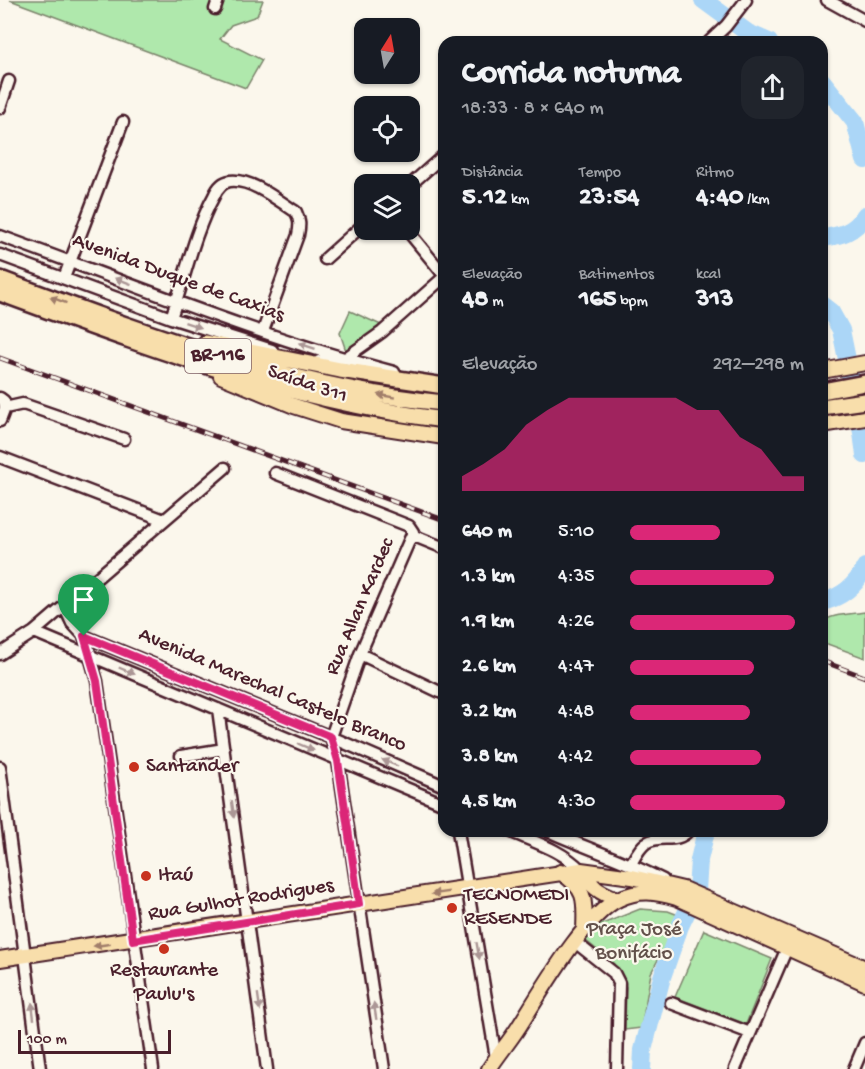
<!DOCTYPE html>
<html lang="pt">
<meta charset="utf-8">
<style>
:root{--surface:#171b24;--page:#20242c;--text:#f1f3f6;--muted:#9ea1a6;--accent:#db2777}
body{margin:0;font-family:"Gochi Hand",sans-serif;background:var(--page);color:var(--text);height:100vh;display:flex;flex-direction:column;font-size:22px;white-space:nowrap}
*{box-sizing:border-box;margin:0}
p{font-size:20px;color:var(--muted)}
.icon{flex:none;width:33px;height:33px;fill:none;stroke:currentColor;stroke-width:2;stroke-linecap:round;stroke-linejoin:round}
.map{position:relative;flex:1;overflow:hidden}
.side{position:absolute;left:438px;top:36px;width:390px;height:801px;display:flex;flex-direction:column;background:var(--surface);border-radius:18px;box-shadow:0 2px 4px #0004}
.side>*{flex:none}
.needle{width:39px;rotate:11deg}
.buttons{position:absolute;left:354px;top:18px;display:grid;gap:12px}
.buttons a{display:grid;place-items:center;width:66px;height:66px;border-radius:12px;background:var(--surface);box-shadow:0 2px 4px #0004;font-size:30px}
.scale{position:absolute;left:18px;bottom:15px;width:153px;box-sizing:border-box;padding-left:6px;border:3px solid #4a1f2b;border-top:0;font-size:16px;line-height:21px;white-space:nowrap;color:#4a1f2b;-webkit-text-stroke:4px #fbf7ec;paint-order:stroke}
.pin{position:absolute;display:grid;place-items:center;width:51px;height:51px;color:#fff;margin:-62px -26px;border-radius:50% 50% 50% 0;rotate:-45deg;box-shadow:0 0 6px #0007}
.pin .icon{rotate:45deg}
.round{display:grid;place-items:center;flex:none;width:63px;height:63px;border-radius:18px;background:var(--page)}
.summary{display:flex;align-items:center;justify-content:space-between;height:102px;padding:0 24px}
h1{font-size:33px;font-weight:700;line-height:45px}
.figures{display:grid;grid-template-columns:repeat(3,1fr);gap:9px;height:102px;padding:6px 24px}
.figures div{display:grid;align-content:center}
.figures b{font-size:26px;font-weight:700}
.figures small{font-size:16px;font-weight:400}
.figures p{font-size:16px}
.chart{height:168px;padding:12px 24px}
.chart p{display:flex;justify-content:space-between}
.chart svg{width:100%;height:108px;margin-top:6px;fill:var(--accent);opacity:.7}
ul{padding:0 24px;list-style:none;font-size:20px}
li{display:grid;grid-template-columns:96px 72px 1fr;align-items:center;height:45px}
li i{height:15px;border-radius:8px;background:var(--accent)}
.map>svg:first-child{display:block}
</style>
<div class="map">
<svg width="865" height="1069" viewBox="0 0 865 1069">
<rect width="100%" height="100%" fill="#fbf7ec"/>
<filter id="ink" filterUnits="userSpaceOnUse"><feTurbulence type="fractalNoise" baseFrequency=".0167" numOctaves="2"/><feDisplacementMap in="SourceGraphic" scale="12" xChannelSelector="R" yChannelSelector="G"/><feConvolveMatrix kernelMatrix="1 2 1 2 8 2 1 2 1" color-interpolation-filters="sRGB"/></filter>
<g filter="url(#ink)">
<path fill="#afe8ac" stroke="#7c846c" stroke-width="1.5" d="M10,0H263L257,16L231,25L220,39L262,60L246,88Z
M350,311L381,325L347,354L340,333Z
M865,612V658L822,642C822,637 821,628 823,623C827,614 855,614 865,612Z
M640,909L668,911L681,916L651,973L641,1028L625,1030L626,987L614,964L585,940L600,925Z
M704,930L772,959L746,1024L675,997Z"/>
<g fill="none" stroke-linecap="round" stroke-linejoin="round">
<path stroke="#abd6f7" stroke-width="18" d="M703,0L748,33L769,42
M822,81L855,122L865,160
M822,238C840,236 855,232 865,215
M822,305L831,312L841,330L862,433L865,455
M822,602C842,597 856,586 865,567
M642,1069L643,1050L662,977L680,926L697,891L699,860L706,831"/>
<defs>
<path id="minor" d="M827,0L865,21
M215,9L218,0
M709,42L726,26L746,0
M0,108L9,81
M410,185L444,155
M407,230L444,275
M0,236C130,283 260,337 394,372
M0,255L171,318L272,350
M325,259L364,224
M64,278L123,122
M171,318C184,280 195,230 214,196C217,189 222,182 230,181C251,178 279,201 296,212C300,220 300,226 298,235L263,331
M319,361L344,359L382,332L444,277
M0,398L4,401L5,408L0,421
M5,408L23,404L124,439
M0,457L164,520
M275,473L409,526L413,532L360,654L331,737L338,761L384,1069
M412,535L444,548
M64,606L72,623L84,636L331,737L444,786
M34,632L444,804
M84,636L97,681L153,1069
M0,654L34,632L225,468
M360,654L444,694
M218,709L267,1069
M181,756L224,749
M0,767L40,1069
M458,831L496,1058
M509,831C534,842 562,850 581,870
M548,831C586,848 626,861 663,880
M631,864C635,857 639,848 646,843C659,834 677,844 688,831
M575,942L614,973L619,983L617,1069
M671,1003L750,1033
M735,1069L787,948
M854,1069L865,1043"/>
<path id="major" d="M822,371L865,363
M221,376L294,406L341,421L444,437
M822,425L865,418
M581,870C593,888 598,892 617,899
M560,872C587,890 585,899 584,930
M0,959L581,870L632,877L683,889L865,968
M489,1069C498,1055 509,1042 518,1028C540,994 584,915 619,899C640,889 656,892 677,898L865,983"/>
<path id="highway" d="M0,279C146,333 288,388 444,403
M0,293C148,347 286,400 444,420
M205,343L340,370L444,386
M822,391L865,383
M822,407L865,401"/>
</defs>
<use href="#minor" stroke="#4a1f2b" stroke-width="15"/>
<use href="#major" stroke="#4a1f2b" stroke-width="18"/>
<use href="#highway" stroke="#4a1f2b" stroke-width="20"/>
<use href="#minor" stroke="#fbf7ec" stroke-width="10"/>
<use href="#major" stroke="#f8deab" stroke-width="14"/>
<use href="#highway" stroke="#f8deab" stroke-width="15"/>
<defs>
<path id="rail" d="M0,358L444,520
M822,661L865,677"/>
</defs>
<use href="#rail" stroke="#4a1f2b" stroke-width="5"/>
<use href="#rail" stroke="#fbf7ec" stroke-width="3" stroke-dasharray="9" stroke-linecap="butt"/>
</g>
<defs><path id="oneway-solid" d="M-6-.8H1V-3.2L6.5 0L1 3.2V.8H-6Z" transform="scale(1.5)"/></defs>
<g fill="#ab9695">
<use href="#oneway-solid" transform="translate(123 281) rotate(-160)"/>
<use href="#oneway-solid" transform="translate(193 325) rotate(18)"/>
<use href="#oneway-solid" transform="translate(307 346) rotate(-161)"/>
<use href="#oneway-solid" transform="translate(127 671) rotate(23)"/>
<use href="#oneway-solid" transform="translate(306 747) rotate(23)"/>
<use href="#oneway-solid" transform="translate(390 763) rotate(-157)"/>
<use href="#oneway-solid" transform="translate(233 809) rotate(82)"/>
<use href="#oneway-solid" transform="translate(478 951) rotate(80)"/>
<use href="#oneway-solid" transform="translate(259 1002) rotate(82)"/>
<use href="#oneway-solid" transform="translate(33 1011) rotate(-97)"/>
<use href="#oneway-solid" transform="translate(375 1011) rotate(-99)"/>
</g>
<g fill="#a17e6b">
<use href="#oneway-solid" transform="translate(58 300) rotate(-160)"/>
<use href="#oneway-solid" transform="translate(386 396) rotate(-170)"/>
<use href="#oneway-solid" transform="translate(440 893) rotate(172)"/>
<use href="#oneway-solid" transform="translate(102 945) rotate(172)"/>
</g>
</g>
<g fill="none" stroke-linecap="round" stroke-linejoin="round" filter="url(#ink)">
<defs>
<path id="route" d="M84,636L331,737L338,761L359,904L133,940L97,681Z"/>
</defs>
<use href="#route" stroke="#fff" stroke-width="12"/>
<use href="#route" stroke="#db2777" stroke-width="8"/>
</g>
<g fill="#c8321e" stroke="#fbf7ec" stroke-width="2">
<circle cx="134" cy="767" r="6"/>
<circle cx="146" cy="876" r="6"/>
<circle cx="452" cy="908" r="6"/>
<circle cx="164" cy="949" r="6"/>
</g>
<g text-anchor="middle" dominant-baseline="central" stroke-width="4.5" stroke-linejoin="round" paint-order="stroke">
<rect fill="#fbf7ec" stroke="#7f6065" stroke-width="1.5" x="185" y="339" width="66" height="34" rx="4.5"/>
<g font-size="20" font-weight="bold" fill="#4a1f2b">
<text x="218" y="356">BR-116</text>
</g>
<g font-size="21" fill="#4a1f2b" stroke="#fbf7ec">
<text transform="translate(178 279) rotate(20)">Avenida Duque de Caxias</text>
<text transform="translate(307 385) rotate(19)">Saída 311</text>
<text transform="translate(361 607) rotate(-67)">Rua Allan Kardec</text>
<text transform="translate(272 691) rotate(23)">Avenida Marechal Castelo Branco</text>
<text transform="translate(241 901) rotate(-9)">Rua Gulhot Rodrigues</text>
</g>
<g font-size="21" fill="#4a1f2b" stroke="#fbf7ec" text-anchor="start">
<text x="146" y="767">Santander</text>
<text x="158" y="876">Itaú</text>
<text x="464" y="896">TECNOMEDI<tspan x="464" dy="24">RESENDE</tspan></text>
<text x="164" y="971" text-anchor="middle">Restaurante<tspan x="164" dy="24">Paulu's</tspan></text>
</g>
<g font-size="21" fill="#63514b" stroke="#fbf7ec">
<text x="634" y="930">Praça José<tspan x="634" dy="24">Bonifácio</tspan></text>
</g>
</g>
</svg>
<div class="buttons">
<a><svg class="needle" viewBox="-14 -14 28 28"><path d="M0-13l5 13h-10z" fill="#e53935"/><path d="M0 13l5-13h-10z" fill="#9ea1a6"/></svg></a>
<a><svg class="icon" aria-label="locate" viewBox="0 0 24 24"><circle cx="12" cy="12" r="6"/><path d="M12 2v4M12 18v4M2 12h4M18 12h4"/></svg></a>
<a><svg class="icon" aria-label="layers" viewBox="0 0 24 24"><path d="M12 4l9 5-9 5-9-5zM3 14l9 5 9-5"/></svg></a>
</div>
<div class="scale">100 m</div>
<div class="pin" style="left:84px;top:636px;background:#1e9e55"><svg class="icon" aria-label="arrive" viewBox="0 0 24 24"><path d="M6 21V4h12l-3 4 3 4H6"/></svg></div>
<section class="side">
<div class="summary"><div><h1>Corrida noturna</h1><p>18:33 · 8 × 640 m</p></div><a class="round"><svg class="icon" aria-label="share" viewBox="0 0 24 24"><path d="M12 15V3M7 8l5-5 5 5M5 13v7h14v-7"/></svg></a></div>
<div class="figures">
<div><p>Distância</p><b>5.12<small> km</small></b></div>
<div><p>Tempo</p><b>23:54</b></div>
<div><p>Ritmo</p><b>4:40<small> /km</small></b></div>
</div>
<div class="figures">
<div><p>Elevação</p><b>48<small> m</small></b></div>
<div><p>Batimentos</p><b>165<small> bpm</small></b></div>
<div><p>kcal</p><b>313</b></div>
</div>
<div class="chart"><p><span>Elevação</span>292–298 m</p>
<svg viewBox="0 0 160 44" preserveAspectRatio="none"><path d="M0 44V38L10 33L20 27L30 17L40 11L50 6L60 6L70 6L80 6L90 6L100 6L110 11L120 11L130 22L140 27L150 38L160 38V44z"/></svg>
</div>
<ul>
<li><b>640 m</b>5:10<i style="width:52%"></i></li>
<li><b>1.3 km</b>4:35<i style="width:83%"></i></li>
<li><b>1.9 km</b>4:26<i style="width:95%"></i></li>
<li><b>2.6 km</b>4:47<i style="width:71%"></i></li>
<li><b>3.2 km</b>4:48<i style="width:69%"></i></li>
<li><b>3.8 km</b>4:42<i style="width:75%"></i></li>
<li><b>4.5 km</b>4:30<i style="width:89%"></i></li>
</ul>
</section>
</div>
